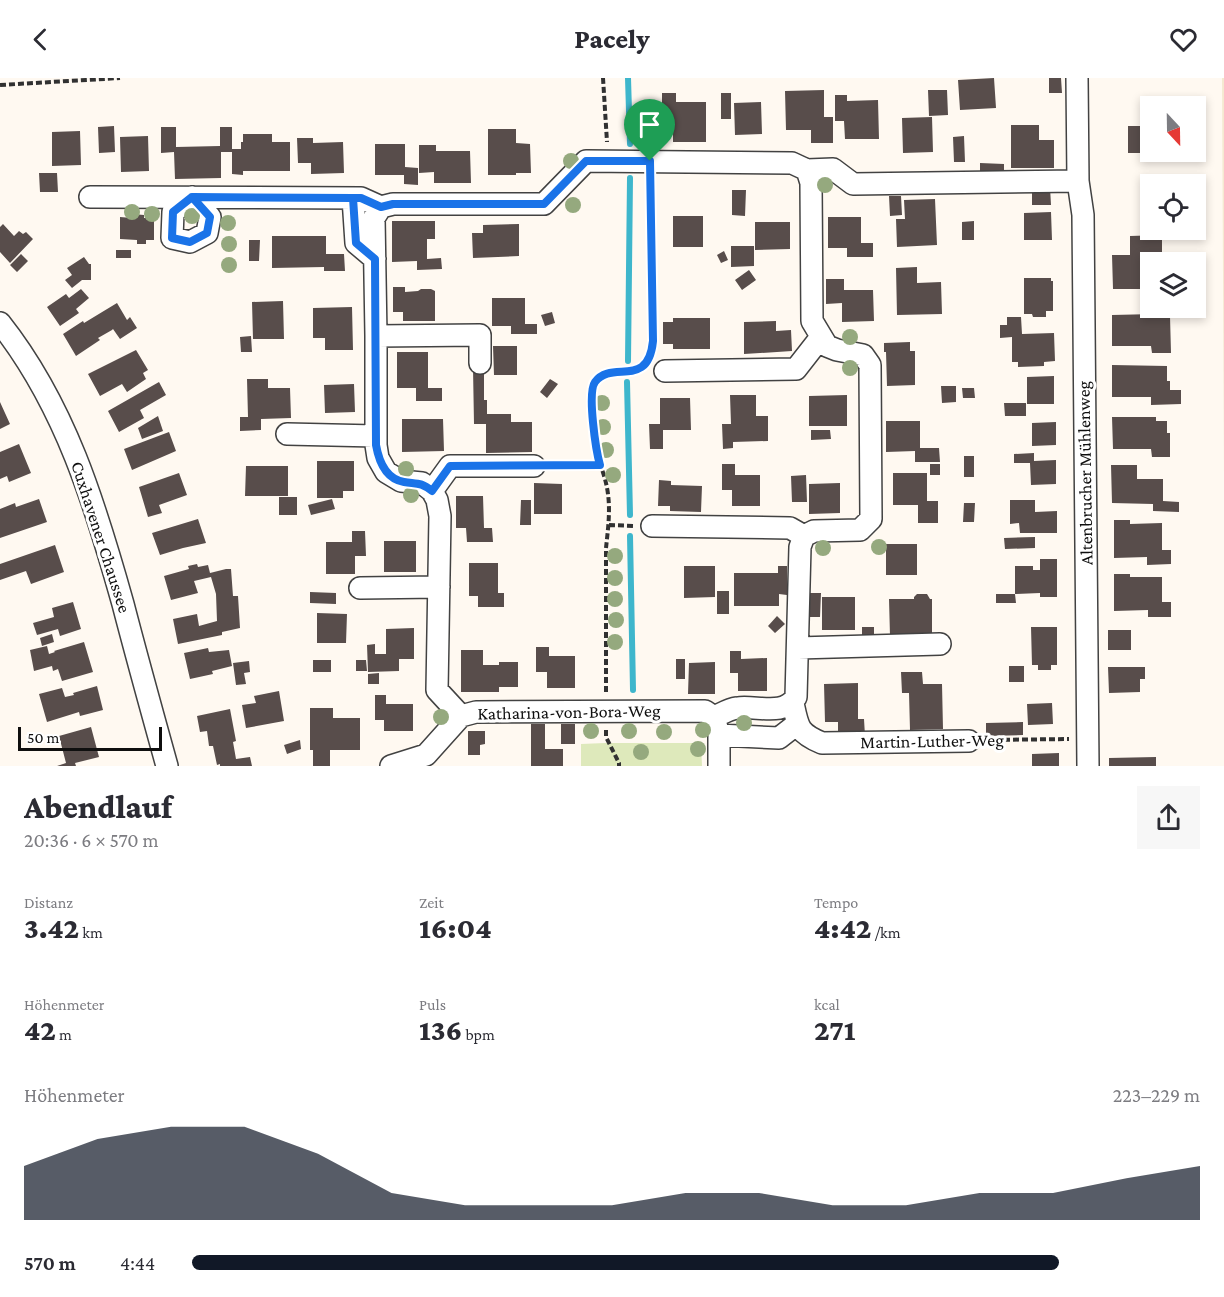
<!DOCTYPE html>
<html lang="de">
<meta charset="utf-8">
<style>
:root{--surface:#fff;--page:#f7f7f7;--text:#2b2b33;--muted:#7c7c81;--accent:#111827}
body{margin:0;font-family:"Crimson Pro",serif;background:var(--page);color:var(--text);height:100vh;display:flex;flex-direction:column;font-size:22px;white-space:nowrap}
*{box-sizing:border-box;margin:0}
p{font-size:20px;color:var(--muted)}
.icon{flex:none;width:33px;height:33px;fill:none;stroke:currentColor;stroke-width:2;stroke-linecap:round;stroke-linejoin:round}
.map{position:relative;height:688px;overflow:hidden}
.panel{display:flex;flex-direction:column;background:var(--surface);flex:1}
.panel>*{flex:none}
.needle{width:39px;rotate:158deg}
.tools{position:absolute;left:1140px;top:18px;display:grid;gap:12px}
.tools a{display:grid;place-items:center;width:66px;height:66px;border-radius:0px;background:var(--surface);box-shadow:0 3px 9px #0003;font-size:30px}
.scale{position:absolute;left:18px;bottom:15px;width:144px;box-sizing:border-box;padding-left:6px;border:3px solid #0f0f0f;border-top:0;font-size:16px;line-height:21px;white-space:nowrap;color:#0f0f0f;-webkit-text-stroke:4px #fff;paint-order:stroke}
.pin{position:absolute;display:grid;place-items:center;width:51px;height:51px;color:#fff;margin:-62px -26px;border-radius:50% 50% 50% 0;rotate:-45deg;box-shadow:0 0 6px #0007}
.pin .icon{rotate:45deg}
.round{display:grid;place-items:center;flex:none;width:63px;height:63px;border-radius:0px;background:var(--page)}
.overview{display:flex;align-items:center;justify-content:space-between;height:102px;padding:0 24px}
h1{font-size:33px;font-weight:800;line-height:45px}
.figures{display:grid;grid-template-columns:repeat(3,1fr);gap:9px;height:102px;padding:6px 24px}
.figures div{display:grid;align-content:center}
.figures b{font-size:30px;font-weight:800}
.figures small{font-size:16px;font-weight:400}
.figures p{font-size:16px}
.chart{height:168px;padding:12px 24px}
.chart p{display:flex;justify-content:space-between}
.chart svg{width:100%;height:108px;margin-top:6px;fill:var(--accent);opacity:.7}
ul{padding:0 24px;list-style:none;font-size:20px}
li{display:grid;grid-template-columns:96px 72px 1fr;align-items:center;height:45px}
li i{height:15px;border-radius:8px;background:var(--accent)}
header{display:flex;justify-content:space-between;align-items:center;height:78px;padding:0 24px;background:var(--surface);font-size:27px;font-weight:800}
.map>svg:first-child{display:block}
</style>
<header><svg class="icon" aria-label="back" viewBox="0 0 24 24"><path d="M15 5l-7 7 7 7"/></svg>Pacely<svg class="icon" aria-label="heart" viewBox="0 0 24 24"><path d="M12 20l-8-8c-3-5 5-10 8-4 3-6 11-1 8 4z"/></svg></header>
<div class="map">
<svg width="1224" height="688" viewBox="0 0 1224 688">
<rect width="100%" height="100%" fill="#fff9f1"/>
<path fill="#f5e9d1" d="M1222,0H1224V398Z"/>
<path fill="#dee9bb" d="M605,665H701L702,688H581V666Z"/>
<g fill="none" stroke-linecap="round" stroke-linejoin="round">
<path stroke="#3eb6cc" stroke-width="6" d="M628,0L630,66
M628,283L630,100
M627,304L630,437
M630,458L633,612"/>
</g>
<path fill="#584d4b" d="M994,0L996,30L960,32L958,2Z
M1049,0H1061L1062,15H1049Z
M824,12V39H833V65H811V52H786L785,13Z
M928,12H947L948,37L929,38Z
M662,15H676V24H706V64H673V41H662Z
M721,15H731V41H721Z
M835,17H847V23L878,22L879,61H845L844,43H835Z
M761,24L762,56L735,57L734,25Z
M932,39L933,74L903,75L902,40Z
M1011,47H1039V62H1054V90H1011Z
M114,48L115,74L99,75L98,49Z
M1128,48H1150V75H1128Z
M161,49H176V69L220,68V49H232V71H241V64H243V56H272V64H290V93H243V97L232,96V74H221V100L175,101L174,74L161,75Z
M488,51H516V65L530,66L531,95H516V97H488Z
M80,53L81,87L52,88V54Z
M148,58L149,93L121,94L120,59Z
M964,58L965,84H954L953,59Z
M297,60H313V65L343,64L344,95L311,96V85H298Z
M375,66H405V89L418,90V107L404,106V97H375Z
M419,67H436V73H470L471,105H434V94L419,95Z
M980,85L1004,86V98H980Z
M39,95H57L58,114H40Z
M1032,109H1050L1051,127H1032Z
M732,112H746L745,138L732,137Z
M889,118H901L902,137L890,138Z
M935,121L937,167L897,169L896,141H905L904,122Z
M1051,134L1052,162H1024V135Z
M132,136L144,137V140H154V162H146V166H137V162L120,161V139L132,140Z
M673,138H703V169H673Z
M828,139H861V165H873V179H847V170H828Z
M392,143H435V161H427V181L441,180L442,191L417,192V183L392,184Z
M974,143V162H962V144Z
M755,144H790V171L755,172Z
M3,146L14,158L19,153L23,156L26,154L33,161L10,185L0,174V149Z
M519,146V178L473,180L472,155H483V147Z
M1162,157V184H1150V211H1113L1112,177H1130V158Z
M272,158H326V176H344L345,193H324V189L272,190Z
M249,162H260L259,183H249Z
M731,168H754V188L731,189Z
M116,172H131V180H116Z
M724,173L728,182L721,185L717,177Z
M21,176L28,183L17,194L10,187Z
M84,179L89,186H91V202H82L72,210L65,202L72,197L67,190Z
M917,189V205L941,204L942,236L897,237L896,190Z
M749,192L756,202L742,212L735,202Z
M1024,200H1051V203H1053V233H1046V239H1033L1032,236H1024Z
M826,201H844V212H873L874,243L842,244V225L826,226Z
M393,209H405V214L418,213L421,211H431L435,213V243H403V234H393Z
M81,211L89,220L76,231L79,235L60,248L47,229L66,216L69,220Z
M492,220H525V246H537V256H511V248H492Z
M283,223L284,261H253L252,224Z
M117,225L127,242L130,239L137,250L120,261L113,251L112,252L98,260L100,262L76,278L63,256L83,243L84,245Z
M352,229L353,272H325V260H313V230Z
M552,234L555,245L545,248L541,237Z
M1155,236V238H1170L1171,275H1152L1151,268H1112V237Z
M1007,239H1021L1022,256L1054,255L1055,283L1044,284V288L1018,289V284H1012V259L1000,260V247H1007Z
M673,240H710V271H673V266H663V244H673Z
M776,243V253L791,252L792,273L744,276V244Z
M251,258L252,274H241L240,259Z
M910,264V273H915V307L887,308L886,274H884V265Z
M493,268H517V297H494Z
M136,272L148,292L143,295L146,301L127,314L122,306L100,318L88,296Z
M397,274H428V310H442V323H416V310H397Z
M1112,287L1167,288V303H1170V312H1181V326L1151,327V319H1112Z
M473,290H484V322H487V336H511V344H532V374L486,375V346H474Z
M1054,298V326H1027V299Z
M247,301H268V310H290L291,340L261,341V352L240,353V339H248Z
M550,301L558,306L547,320L540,314Z
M159,304L166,317L140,332L144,340L119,354L108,333Z
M354,306L355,334L325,335L324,307Z
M941,308H956V324L942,325Z
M962,310H974L975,320H963Z
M730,317H756V338H768V363L733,364V370L723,371L722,346H731Z
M847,317V348H809V318Z
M660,320H690L691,352H663V371H650L649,346H660Z
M0,324L10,346L0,351Z
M1004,325H1026V338H1005Z
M158,338L163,353L142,361L138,350Z
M1112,339H1156V343H1167V355H1170V379H1152L1151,371H1113Z
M402,341H443L444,373L402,374Z
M886,343H920V370H939L940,384H915V373L886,374Z
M1056,344V367L1032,368V345Z
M811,352H830L831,361L811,362Z
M169,354L176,373L132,392L124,371Z
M19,366L31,395L9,404L7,398L0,401V374Z
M1034,375V383L1056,382V406L1031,407L1030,385H1014V376Z
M964,378H974V399H964Z
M317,383H354V413H343V420H317Z
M722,386H735V397H760V428H732V412H722Z
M930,386H940V397H930Z
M1111,387H1137V401H1163V423L1179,424V434L1153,433V426L1112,425Z
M246,388H288V418H245Z
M179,395L187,417L159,427L162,435L148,439L139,409Z
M893,395H927V423H938V445H918V427H893Z
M806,397L807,424H792L791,398Z
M659,402L671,403V407L702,408L701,434L670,433V428H658Z
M534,405L562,406V436H534Z
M840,405V435L809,436V406Z
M456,418H483L484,450H492L493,464H467L466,450H456Z
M279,419H297V437H279Z
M39,421L47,444L0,460V431L15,425L16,429Z
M332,421L335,431L311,437L308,427Z
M521,422H531V447H520Z
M1010,422H1035V434L1057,433V455H1020L1019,445L1010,446Z
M964,425H975L974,444H963Z
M198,441L206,465L183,470L160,477L152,455Z
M1114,442H1130V446L1162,445V472H1171V486L1147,487V479L1114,480Z
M352,453H365L366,478H355V496H326V464H352Z
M1035,459V470L1005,471L1004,460Z
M384,463H416V494H384Z
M886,466H917V497H886Z
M55,467L64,494L31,506L26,493L0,502V486Z
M1040,481H1057V519H1040V515L1015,516V488H1033V492H1040Z
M469,485H498V515H504V529H478V518H469Z
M197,486L198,489L208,487L210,495L226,491H231L233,518H238L240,550L222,554V557L178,566L173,541L197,536L199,548L217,543L216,516L211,499L194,503L198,515L171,522L164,498L189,491L188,488Z
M684,488H715V519L684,520Z
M778,488H787V517L779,516V528H734V495H778Z
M1114,496H1130V499H1162V524H1171V539H1148V532L1114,533Z
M717,513H729V536H717Z
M310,514L336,515V526L310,525Z
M810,515H821L820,539H810Z
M917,516H927L930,521H932V558H890L889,521H914V519Z
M996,516H1015L1016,525H996Z
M822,519H855V552H822Z
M73,524L81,551L60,558L58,551L37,557L33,545L54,539L52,530Z
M317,535L347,536L346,565H317Z
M777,538L785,546L775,555L768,548Z
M862,549H874V561H862Z
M1031,549H1057V587H1051V592H1038V587H1032Z
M414,550V581H399V593L368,594L367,567L375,566V576H386V551Z
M1108,552H1131V572H1108Z
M52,556L54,564L42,568L40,560Z
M84,564L93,594L62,603L58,591L53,593L52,588L34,593L30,572L47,568L49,576L55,574L54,573Z
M536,569H549V578H575V610H547V594H536Z
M208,570L209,574L229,572L232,588L212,593L213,596L190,601L184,575Z
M461,572H483V587H499V584H518V609H499V614H461Z
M730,573H741V581L767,580V613H738V595H730Z
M676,581H685V601H676Z
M313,582H331V594H313Z
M356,582H366L367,593H356Z
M249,583L250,594L244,595L246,606L236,607L233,585Z
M715,584V616H688L689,585Z
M1009,588H1024V604H1009Z
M1108,589H1145V601H1140V614L1109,615Z
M901,594H922L923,606H942L943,651L910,652L909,615H902Z
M379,595V606H368V596Z
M858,605V641H864L865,658H838V644H825L824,606Z
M97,608L103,632L80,638L79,634L47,644L39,616L62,610L65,619L74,617L73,615Z
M279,613L284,643L246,650L242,627L256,625L254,618Z
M375,617H386V626H413V653H384V642H375Z
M1052,625L1053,646L1028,647L1027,626Z
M310,630H333V640H360V672H330V688H313V672H310Z
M230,631L236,663L233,664L236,681L250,679L252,688H220V686L217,687L213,668H209L207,653L200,654L197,638Z
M1023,644V657L986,658V645Z
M531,646H545V671H563V688H531Z
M561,646H575V666H561Z
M91,649L99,679L75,685L76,688H57L66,685L59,658Z
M468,653H485V666L480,667V677H468Z
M300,662L301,671L287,676L284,667Z
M1059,675V688H1032V676Z
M1156,679V688H1109V680Z"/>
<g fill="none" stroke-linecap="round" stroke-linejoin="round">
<defs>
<path id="minor" d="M1077,0L1078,103L1083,137L1088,688
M807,92L833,91L853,106L1078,103
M90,119L361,120L381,129
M192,119L210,139L207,155L190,164L172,160L173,134Z
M353,120L356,165L375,181
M0,245C65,327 95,426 123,526C137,580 152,634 167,688
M376,258L480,257V285
M665,293L796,291L821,259
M287,356L376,358
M432,413L450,388H534
M652,448L790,450L804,458
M360,510L439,509
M798,570L940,566
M793,625C798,649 798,655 822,665L969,663
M461,638L437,612L440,438L437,422L432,413L422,405L401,403L386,394L378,380L376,367V258L374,140L381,129L393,126H544L586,83L792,85L807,92L811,105L812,243L827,268L837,272L863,277L870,287L871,441L860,452L814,453L804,458L800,469L796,619C784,639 756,627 737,630C729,631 721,636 714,639
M719,657L779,660L797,646
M391,688L426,677L461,638L476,634L705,633L714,639L719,657V688"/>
</defs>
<use href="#minor" stroke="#424242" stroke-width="24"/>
<path stroke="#313131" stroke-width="4" stroke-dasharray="6 3" stroke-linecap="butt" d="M603,0L607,64
M0,7L120,0
M553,388H600
M609,447L635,448
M606,614V470C608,451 611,430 607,410C605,398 600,387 597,375C594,363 594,350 593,338C592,329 591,320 593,311C598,288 622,298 635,293C647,288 652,274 653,263L650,102
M606,652V659L619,685V688
M986,662L1069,661"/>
<use href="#minor" stroke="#fff" stroke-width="21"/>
</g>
<g fill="#95a97e">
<circle cx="571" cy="83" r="8"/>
<circle cx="825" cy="107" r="8"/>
<circle cx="573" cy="127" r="8"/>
<circle cx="132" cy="134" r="8"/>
<circle cx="152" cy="136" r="8"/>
<circle cx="192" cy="138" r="8"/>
<circle cx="228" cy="145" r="8"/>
<circle cx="229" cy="166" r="8"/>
<circle cx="229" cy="187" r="8"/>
<circle cx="850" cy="259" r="8"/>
<circle cx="850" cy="290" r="8"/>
<circle cx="602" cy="325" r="8"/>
<circle cx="603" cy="349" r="8"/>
<circle cx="606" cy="372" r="8"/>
<circle cx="406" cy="391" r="8"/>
<circle cx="613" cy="397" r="8"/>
<circle cx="411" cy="417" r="8"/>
<circle cx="879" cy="469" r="8"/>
<circle cx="823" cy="470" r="8"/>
<circle cx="615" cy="478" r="8"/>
<circle cx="615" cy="500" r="8"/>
<circle cx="615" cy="521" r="8"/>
<circle cx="616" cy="542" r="8"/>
<circle cx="615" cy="564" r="8"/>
<circle cx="441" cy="639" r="8"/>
<circle cx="744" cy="645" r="8"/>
<circle cx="703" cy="652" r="8"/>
<circle cx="591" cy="653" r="8"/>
<circle cx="629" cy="653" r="8"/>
<circle cx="664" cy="654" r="8"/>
<circle cx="698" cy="671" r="8"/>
<circle cx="641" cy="674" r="8"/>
</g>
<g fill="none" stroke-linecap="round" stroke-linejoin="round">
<defs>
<path id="route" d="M650,83H586L544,126H393L381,129L361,120H353L192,119L210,139L207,155L190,164L172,160L173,134L192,119L353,120L356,165L375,181L376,367C379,384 386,401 404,404C417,406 421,404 432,413L450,388L600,387C596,373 587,315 595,304C612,281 648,312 653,263L650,83"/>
</defs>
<use href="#route" stroke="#fff" stroke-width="12"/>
<use href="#route" stroke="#1a73e8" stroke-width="8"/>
</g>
<g text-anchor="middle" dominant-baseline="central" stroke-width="6" stroke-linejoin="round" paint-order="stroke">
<g font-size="18" fill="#0f0f0f" stroke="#fff">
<text transform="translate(1085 395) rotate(-91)">Altenbrucher Mühlenweg</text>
<text transform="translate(101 459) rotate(72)">Cuxhavener Chaussee</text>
<text transform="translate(569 634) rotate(-1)">Katharina-von-Bora-Weg</text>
<text transform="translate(932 663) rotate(-1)">Martin-Luther-Weg</text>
</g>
</g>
</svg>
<div class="tools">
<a><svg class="needle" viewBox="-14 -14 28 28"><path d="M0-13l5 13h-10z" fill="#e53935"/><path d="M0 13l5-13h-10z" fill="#7c7c81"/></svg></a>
<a><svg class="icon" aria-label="locate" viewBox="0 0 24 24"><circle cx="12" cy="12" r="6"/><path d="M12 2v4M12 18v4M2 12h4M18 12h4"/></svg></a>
<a><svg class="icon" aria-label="layers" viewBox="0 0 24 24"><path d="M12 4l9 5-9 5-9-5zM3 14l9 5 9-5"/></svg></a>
</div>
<div class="scale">50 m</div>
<div class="pin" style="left:650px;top:83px;background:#1e9e55"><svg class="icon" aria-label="arrive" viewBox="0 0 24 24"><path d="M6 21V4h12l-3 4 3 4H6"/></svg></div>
</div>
<section class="panel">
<div class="overview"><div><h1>Abendlauf</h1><p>20:36 · 6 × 570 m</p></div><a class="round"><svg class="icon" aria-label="share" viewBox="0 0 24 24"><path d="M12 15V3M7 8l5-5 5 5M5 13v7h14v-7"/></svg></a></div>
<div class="figures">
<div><p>Distanz</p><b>3.42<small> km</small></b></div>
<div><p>Zeit</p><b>16:04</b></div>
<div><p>Tempo</p><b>4:42<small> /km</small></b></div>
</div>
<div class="figures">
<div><p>Höhenmeter</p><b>42<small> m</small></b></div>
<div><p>Puls</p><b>136<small> bpm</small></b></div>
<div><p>kcal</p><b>271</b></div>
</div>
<div class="chart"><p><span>Höhenmeter</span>223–229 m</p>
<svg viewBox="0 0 160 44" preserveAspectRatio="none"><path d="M0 44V22L10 11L20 6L30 6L40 17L50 33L60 38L70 38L80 38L90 33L100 33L110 38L120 38L130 33L140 33L150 27L160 22V44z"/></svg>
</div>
<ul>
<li><b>570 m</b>4:44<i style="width:86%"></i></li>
</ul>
</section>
